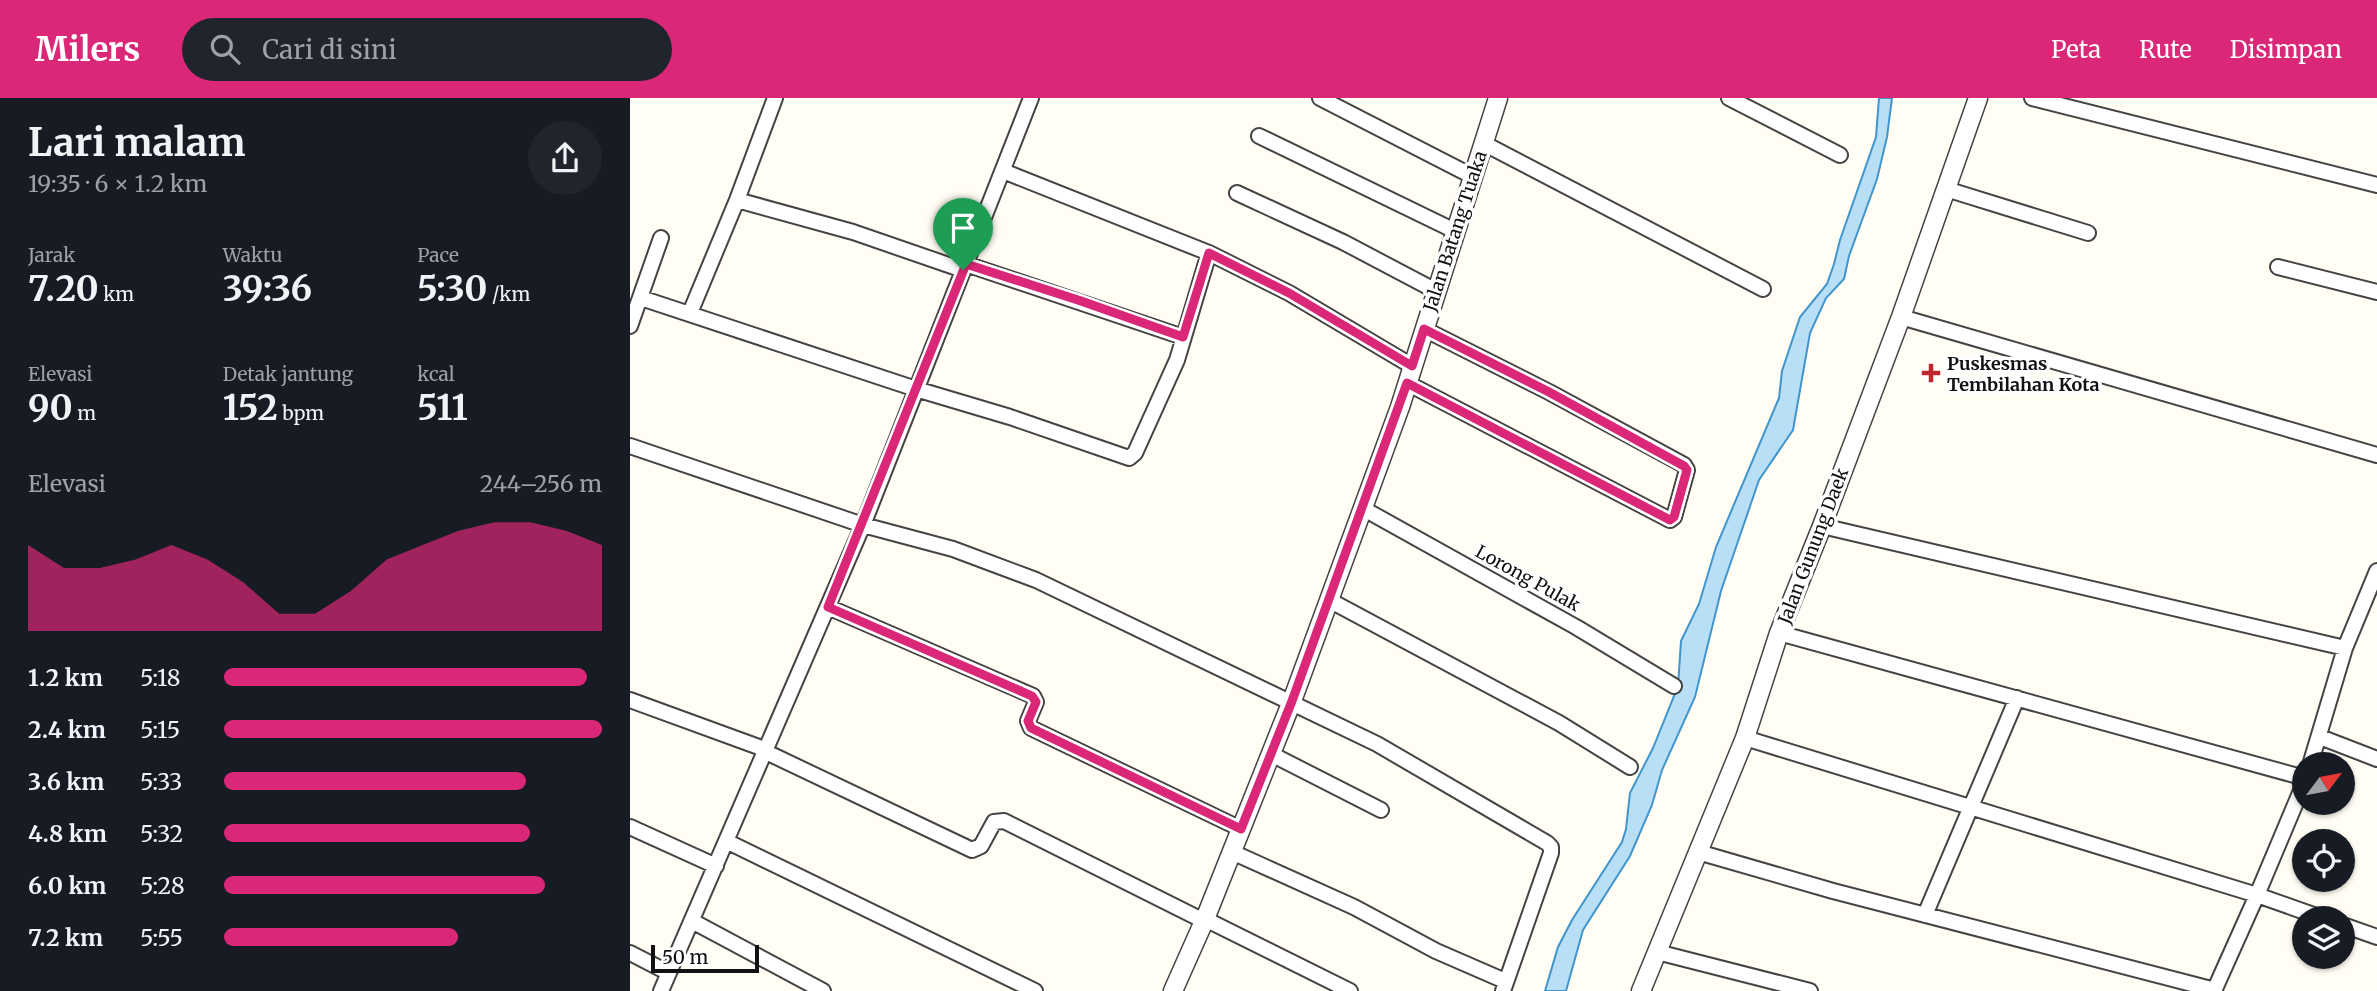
<!DOCTYPE html>
<html lang="id">
<meta charset="utf-8">
<style>
:root{--surface:#171b24;--page:#20242c;--text:#f1f3f6;--muted:#9ea1a6;--accent:#db2777}
body{margin:0;font-family:Merriweather,serif;background:var(--page);color:var(--text);height:100vh;display:flex;flex-direction:column;font-size:26px;white-space:nowrap}
*{box-sizing:border-box;margin:0}
p{font-size:23px;color:var(--muted)}
.icon{flex:none;width:38px;height:38px;fill:none;stroke:currentColor;stroke-width:2;stroke-linecap:round;stroke-linejoin:round}
.map{position:relative;flex:1;overflow:hidden}
.panel{display:flex;flex-direction:column;background:var(--surface);width:630px}
.panel>*{flex:none}
.needle{width:46px;rotate:58deg}
.controls{position:absolute;left:1662px;top:654px;display:grid;gap:14px}
.controls a{display:grid;place-items:center;width:63px;height:63px;border-radius:50%;background:var(--surface);box-shadow:0 2px 5px #0004;font-size:35px}
.scale{position:absolute;left:21px;bottom:18px;width:108px;box-sizing:border-box;padding-left:7px;border:4px solid #111;border-top:0;font-size:19px;line-height:24px;white-space:nowrap;color:#111;-webkit-text-stroke:5px #fff;paint-order:stroke}
.pin{position:absolute;display:grid;place-items:center;width:60px;height:60px;color:#fff;margin:-72px -30px;border-radius:50% 50% 50% 0;rotate:-45deg;box-shadow:0 0 7px #0007}
.pin .icon{rotate:45deg}
.round{display:grid;place-items:center;flex:none;width:74px;height:74px;border-radius:37px;background:var(--page)}
.head{display:flex;align-items:center;justify-content:space-between;height:119px;padding:0 28px}
h1{font-size:38px;font-weight:700;line-height:52px}
.figures{display:grid;grid-template-columns:repeat(3,1fr);gap:10px;height:119px;padding:7px 28px}
.figures div{display:grid;align-content:center}
.figures b{font-size:35px;font-weight:700}
.figures small{font-size:19px;font-weight:400}
.figures p{font-size:19px}
.chart{height:196px;padding:14px 28px}
.chart p{display:flex;justify-content:space-between}
.chart svg{width:100%;height:126px;margin-top:7px;fill:var(--accent);opacity:.7}
ul{padding:0 28px;list-style:none;font-size:23px}
li{display:grid;grid-template-columns:112px 84px 1fr;align-items:center;height:52px}
li i{height:18px;border-radius:9px;background:var(--accent)}
header{display:flex;align-items:center;gap:42px;box-sizing:border-box;height:98px;padding:0 35px;background:var(--accent);color:#fff}
header strong{font-size:33px}
nav{display:flex;gap:38px;margin-inline-start:auto;font-size:24px}
.search{width:490px;height:63px;background:var(--page);display:flex;align-items:center;gap:18px;box-sizing:border-box;padding:0 24px;border-radius:38px;color:var(--muted);font-size:26px}
main{display:flex;flex:1;min-height:0}
.map>svg:first-child{display:block}
</style>
<header>
<strong>Milers</strong>
<div class="search"><svg class="icon" aria-label="search" viewBox="0 0 24 24"><circle cx="10" cy="10" r="6"/><path d="M15 15l6 6"/></svg>Cari di sini</div>
<nav><a>Peta</a><a>Rute</a><a>Disimpan</a></nav>
</header>
<main>
<section class="panel">
<div class="head"><div><h1>Lari malam</h1><p>19:35 · 6 × 1.2 km</p></div><a class="round"><svg class="icon" aria-label="share" viewBox="0 0 24 24"><path d="M12 15V3M7 8l5-5 5 5M5 13v7h14v-7"/></svg></a></div>
<div class="figures">
<div><p>Jarak</p><b>7.20<small> km</small></b></div>
<div><p>Waktu</p><b>39:36</b></div>
<div><p>Pace</p><b>5:30<small> /km</small></b></div>
</div>
<div class="figures">
<div><p>Elevasi</p><b>90<small> m</small></b></div>
<div><p>Detak jantung</p><b>152<small> bpm</small></b></div>
<div><p>kcal</p><b>511</b></div>
</div>
<div class="chart"><p><span>Elevasi</span>244–256 m</p>
<svg viewBox="0 0 160 44" preserveAspectRatio="none"><path d="M0 44V14L10 22L20 22L30 19L40 14L50 19L60 27L70 38L80 38L90 30L100 19L110 14L120 9L130 6L140 6L150 9L160 14V44z"/></svg>
</div>
<ul>
<li><b>1.2 km</b>5:18<i style="width:96%"></i></li>
<li><b>2.4 km</b>5:15<i style="width:100%"></i></li>
<li><b>3.6 km</b>5:33<i style="width:80%"></i></li>
<li><b>4.8 km</b>5:32<i style="width:81%"></i></li>
<li><b>6.0 km</b>5:28<i style="width:85%"></i></li>
<li><b>7.2 km</b>5:55<i style="width:62%"></i></li>
</ul>
</section>
<div class="map">
<svg width="1747" height="893" viewBox="0 0 1747 893">
<rect width="100%" height="100%" fill="#fffdf4"/>
<path fill="#b9dff6" stroke="#4095cd" stroke-width="2" d="M1249,0H1262L1257,39L1247,81L1219,158L1214,181L1196,200L1180,235L1163,332L1129,382L1091,493L1065,599L1032,672L1022,707L1000,758L953,832L936,893H915L928,849L942,822L992,744L996,731L1000,695L1023,650L1048,588L1051,543L1069,506L1086,449L1149,300L1152,273L1170,219L1197,186L1204,166L1210,142L1246,39Z"/>
<g fill="none" stroke-linecap="round" stroke-linejoin="round">
<defs>
<path id="minor" d="M690,0L842,78
M1099,0L1210,57
M1402,0L1747,87
M629,38L825,133
M853,45L1133,191
M373,73L579,155L659,195L782,268
M1316,91L1458,135
M607,95L713,144L806,193
M107,102L223,134L333,172
M336,166L553,239
M1648,169L1747,194
M11,200L286,291L380,319L499,360L505,355L547,262L579,155
M60,215L107,102L145,0
M1271,219L1747,357
M0,228L31,140
M777,285L1040,422L1044,419L1057,372L1054,367L919,294L794,231
M0,348L233,427L323,451L406,482L747,646L917,745L921,749V755L873,893
M732,410L946,529L1044,588
M1192,428L1715,550
M699,502L929,625L1000,669
M198,509L403,598L406,604L398,623L401,630L611,731
M1149,535L1675,680
M0,602L137,652
M1690,639L1747,661
M1115,640L1627,797L1695,821
M136,654L342,752L351,748L364,724L374,723L574,823
M641,656L751,712
M1680,667L1715,550L1747,473
M0,729L86,768
M96,743L405,893
M602,754L724,809L806,853L875,883
M1068,754L1203,793L1585,892
M1295,817L1387,600
M575,821L720,893
M62,823L193,893
M1713,827L1747,839
M1027,854L1180,893
M0,855L39,875
M31,893L233,427L401,0
M1584,893L1627,797L1675,683"/>
<path id="tertiary" d="M543,893L575,821L662,603L770,309L868,0
M1011,893L1115,640L1149,535L1192,428L1271,219L1348,0"/>
</defs>
<use href="#minor" stroke="#444" stroke-width="18"/>
<use href="#tertiary" stroke="#444" stroke-width="21"/>
<use href="#minor" stroke="#fff" stroke-width="14"/>
<use href="#tertiary" stroke="#fff" stroke-width="18"/>
</g>
<g fill="none" stroke-linecap="round" stroke-linejoin="round">
<defs>
<path id="route" d="M579,155L659,195L782,268L794,231L919,294L1054,368L1057,372L1044,419L1040,422L777,285L662,603L611,731L401,630L398,623L406,604L402,598L198,509L336,166L451,203L553,239Z"/>
</defs>
<use href="#route" stroke="#fff" stroke-width="14"/>
<use href="#route" stroke="#db2777" stroke-width="9"/>
</g>
<path fill="#c2272f" stroke="#fff" stroke-width="2.5" d="M1297.5 264.5h7v7h7v7h-7v7h-7v-7h-7v-7h7z"/>
<g text-anchor="middle" dominant-baseline="central" stroke-width="7" stroke-linejoin="round" paint-order="stroke">
<g font-size="18" fill="#111" stroke="#fff">
<text transform="translate(825 133) rotate(-72)">Jalan Batang Tuaka</text>
<text transform="translate(1183 448) rotate(-69)">Jalan Gunung Daek</text>
<text transform="translate(898 480) rotate(29)">Lorong Pulak</text>
</g>
<g font-size="18" font-weight="bold" fill="#111" stroke="#fff" text-anchor="start">
<text x="1317" y="265">Puskesmas<tspan x="1317" dy="21">Tembilahan Kota</tspan></text>
</g>
</g>
</svg>
<div class="controls">
<a><svg class="needle" viewBox="-14 -14 28 28"><path d="M0-13l5 13h-10z" fill="#e53935"/><path d="M0 13l5-13h-10z" fill="#9ea1a6"/></svg></a>
<a><svg class="icon" aria-label="locate" viewBox="0 0 24 24"><circle cx="12" cy="12" r="6"/><path d="M12 2v4M12 18v4M2 12h4M18 12h4"/></svg></a>
<a><svg class="icon" aria-label="layers" viewBox="0 0 24 24"><path d="M12 4l9 5-9 5-9-5zM3 14l9 5 9-5"/></svg></a>
</div>
<div class="scale">50 m</div>
<div class="pin" style="left:333px;top:172px;background:#1e9e55"><svg class="icon" aria-label="arrive" viewBox="0 0 24 24"><path d="M6 21V4h12l-3 4 3 4H6"/></svg></div>
</div>
</main>
